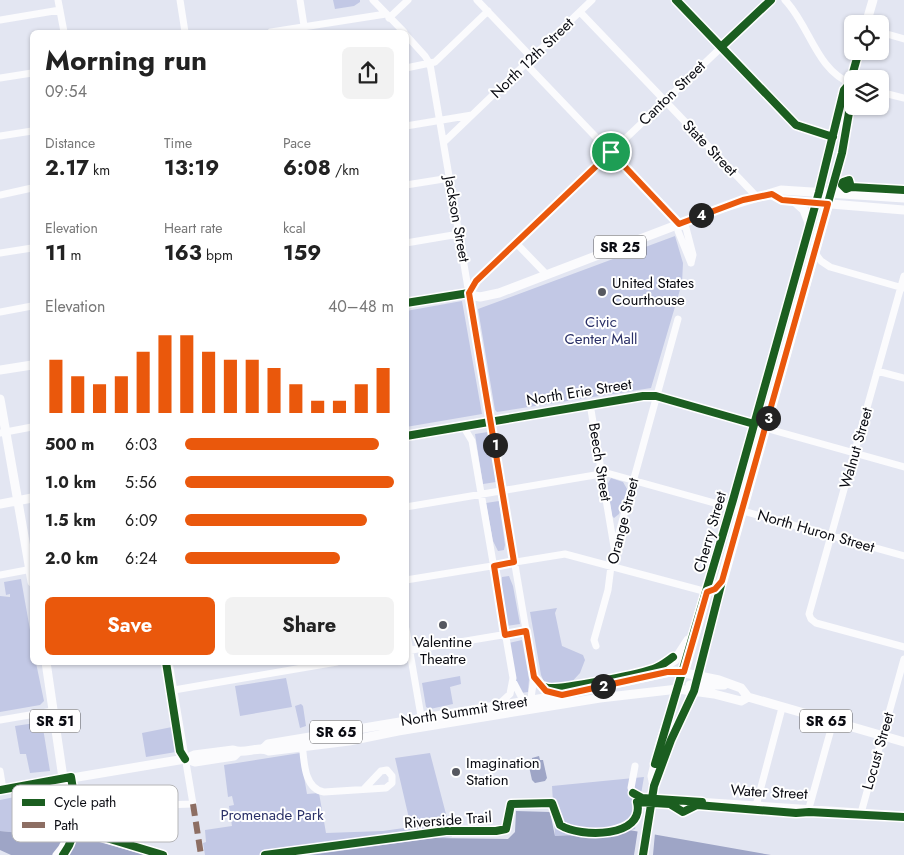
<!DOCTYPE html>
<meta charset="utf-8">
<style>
:root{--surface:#fff;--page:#f2f2f2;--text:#222;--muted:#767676;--accent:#ea580c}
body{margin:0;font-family:Jost,sans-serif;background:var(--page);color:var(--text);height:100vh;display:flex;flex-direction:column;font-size:19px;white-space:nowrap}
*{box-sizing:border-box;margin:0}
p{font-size:16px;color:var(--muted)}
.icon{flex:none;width:28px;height:28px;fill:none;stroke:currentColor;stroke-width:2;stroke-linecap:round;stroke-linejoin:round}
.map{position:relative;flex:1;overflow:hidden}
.drawer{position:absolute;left:30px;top:30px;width:379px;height:635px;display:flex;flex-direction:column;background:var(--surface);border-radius:8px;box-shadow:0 1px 4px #0004}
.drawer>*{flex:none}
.controls{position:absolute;left:844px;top:15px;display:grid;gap:10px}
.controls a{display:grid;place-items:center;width:45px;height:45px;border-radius:8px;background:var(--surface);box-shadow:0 1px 4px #0004;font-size:25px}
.pin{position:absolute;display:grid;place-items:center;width:42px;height:42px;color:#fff;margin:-21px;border:2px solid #fff;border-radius:50%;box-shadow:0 1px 5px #0007}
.km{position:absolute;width:25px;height:25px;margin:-12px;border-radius:50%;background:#222;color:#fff;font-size:14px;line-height:25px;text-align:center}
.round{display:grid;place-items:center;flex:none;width:52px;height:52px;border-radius:8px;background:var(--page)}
.headline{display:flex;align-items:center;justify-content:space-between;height:85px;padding:0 15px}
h1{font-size:28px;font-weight:700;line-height:38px}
.figures{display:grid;grid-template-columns:repeat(3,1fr);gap:8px;height:85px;padding:5px 15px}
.figures div{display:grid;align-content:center}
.figures b{font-size:21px;font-weight:700}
.figures small{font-size:14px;font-weight:400}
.figures p{font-size:14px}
.chart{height:140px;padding:10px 15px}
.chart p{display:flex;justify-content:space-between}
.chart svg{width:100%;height:90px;margin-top:5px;stroke:var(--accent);stroke-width:6}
.cta{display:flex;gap:10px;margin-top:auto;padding:10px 15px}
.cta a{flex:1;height:58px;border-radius:8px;background:var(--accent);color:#fff;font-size:20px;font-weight:700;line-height:58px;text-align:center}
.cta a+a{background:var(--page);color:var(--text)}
ul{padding:0 15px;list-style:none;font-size:16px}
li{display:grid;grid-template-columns:80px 60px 1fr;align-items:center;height:38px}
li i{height:12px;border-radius:6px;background:var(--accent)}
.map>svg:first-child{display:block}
</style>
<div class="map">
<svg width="904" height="855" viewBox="0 0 904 855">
<rect width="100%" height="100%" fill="#e3e6f2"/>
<path fill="#c2c8e5" d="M333,0H360V2L354,6L335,9Z
M675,236L683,263L682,283L651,388L497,412L495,410L478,309Z
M462,301L482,414L406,427V311Z
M488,432L496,482L483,484L475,434Z
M611,478L623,482L627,489L619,514L614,518L612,516L607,485Z
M499,501L505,545L504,550L498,551L493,541L486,503Z
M509,576L513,586L520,624L507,626L501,590L502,577Z
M21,579L32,641V662L36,663L44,701L40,705L0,712V596L10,597V594L6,595L4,582Z
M557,608L555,613L562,646L583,655L585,660L580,673L568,686L551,687L545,684L541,675L530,612Z
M522,640L529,679L528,692L521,693L515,678L509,643Z
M460,676L461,684L450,687L453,704L430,709L426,707L422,683Z
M286,678L292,707L240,716L235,686Z
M301,704L303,706L306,726L300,728L295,706Z
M42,722L50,771L30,773L26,754H20L15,726Z
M172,727L176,752L146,757L142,733Z
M300,753L307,794L319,793L326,833L383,831L411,827L395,758L430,753L452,837L310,855H205L203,843L206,842L205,830L232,826L229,806L234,805L232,796L228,797L224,765Z
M644,777L635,829L606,837H587L574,834L555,836L552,786Z
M59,788L66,827L64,837L0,831V800Z"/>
<path fill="#9ea5c6" d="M539,756L540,760H543L547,778L545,781L535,783L532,780L528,762L532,761V758Z
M516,811L550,812L555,836C582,833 601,842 629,830L771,855H310L434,838L508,839L515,832Z
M0,831L92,840L146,855H11L0,850Z"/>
<path fill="#e3e6f2" d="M638,829L655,833L653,855H634Z"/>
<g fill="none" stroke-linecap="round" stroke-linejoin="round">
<path stroke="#fbfbfd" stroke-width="7" d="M58,0L64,32
M180,0L185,32
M300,0L305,32
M373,0L404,32
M477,0L532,58
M676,0L796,125L833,137
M785,0C810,26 816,70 852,84
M580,12L757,197
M389,18L408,0
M0,20L60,10
M271,32L386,14
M880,32L904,39
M406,35L425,56L430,64L534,677L530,705
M526,64L679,224L686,228L693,255L691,263
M406,68L435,62L488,11
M0,78L32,73
M880,92L904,98
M406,126L472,115
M0,136L32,131
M444,142L592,0
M406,185L450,178
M0,195L32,188
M679,224L678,231L691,263
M406,243L459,234
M516,243L547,275
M0,253L32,248
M815,253L821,261L830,267L903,288
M904,276L809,614L811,619L816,623L904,647
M470,292L476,281L771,0
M0,312L32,306
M877,371L904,378
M590,404L614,547
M463,426L472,441L513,678L510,694L498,705
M765,428L904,467
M0,433L32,427
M406,507L607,473L904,556
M0,575L32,569
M406,580L565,554L707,592L716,589L720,583
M406,629L422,722
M596,646L594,640L608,590L612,558L678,319
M406,651L526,631
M534,677L546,691L559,694
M514,683L525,704
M174,690L337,662
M0,720L53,711
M302,742C304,758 303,789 324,792L386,788L392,783V776L387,770L381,771L364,789
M635,766L631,788L637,797L904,815
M0,771L3,789
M756,806L782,708
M69,808L193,804L169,662
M809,808L833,722
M861,813L904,659
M56,855C77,833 68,805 63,778"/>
<path stroke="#fbfbfd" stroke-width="9" d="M866,24L873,0
M772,195L782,200L904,210
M794,201L804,210L810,225
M406,303L465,294L480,297L499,293L716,210L781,190L904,198
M0,370L32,365
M0,399L32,582
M406,436L643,396H656L757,425
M0,504L32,498
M46,662L63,778
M658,671L675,660L688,640
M690,685H724
M264,748L268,744L562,695L675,671L719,680L741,688L748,697L904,742
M186,759L195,762L234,756L238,752
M654,786L652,776L660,743L698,625L733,500L819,192L844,90L850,83L859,51
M0,790L185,759L194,755L233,750C245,755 258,745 269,751L349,741L398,731L600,698L678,689L714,694L741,701L748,697
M643,855L654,786L671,740L694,691L722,581L842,153L852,95"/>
<path stroke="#8d6e63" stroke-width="6" stroke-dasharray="12 6" stroke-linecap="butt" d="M193,804L201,855"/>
<defs>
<path id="cycleway" d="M676,0L796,125L833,137
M721,47L771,0
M851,187L849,180L843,182L842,185L846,189L851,187L904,190
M406,303L469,293
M406,436L643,396H656L754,424
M166,662L180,751L185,759
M545,687C555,692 638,674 653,669C660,667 666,662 673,657
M655,764L733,500L819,192L844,90L850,83L859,51
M0,790L71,777C76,806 81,831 63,855
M633,793L642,798L702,802
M76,825L82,826L90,833L163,855
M265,855L446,831H496L506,829L511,804L552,803L560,825C580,838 646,838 637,802L670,804L683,812L697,805L796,813L809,812L904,817
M643,855L654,786L671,740L694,691L722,581L842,153L852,95"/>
</defs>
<use href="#cycleway" stroke="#fff" stroke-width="11"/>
<use href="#cycleway" stroke="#1b5e20" stroke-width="8"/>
</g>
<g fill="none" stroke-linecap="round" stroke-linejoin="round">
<defs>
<path id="route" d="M611,152L679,224L743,200L772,194L782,200L828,204L722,581L715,589L707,592L684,672H667L562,695L546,691L534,677L526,631L505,635L494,566L514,562L469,293L476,281Z"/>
</defs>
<use href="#route" stroke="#fff" stroke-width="10"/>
<use href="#route" stroke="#ea580c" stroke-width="6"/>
</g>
<g fill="#565860" stroke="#fff" stroke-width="2">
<circle cx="602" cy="292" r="5"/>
<circle cx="443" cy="625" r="5"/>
<circle cx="456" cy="772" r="5"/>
</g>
<g text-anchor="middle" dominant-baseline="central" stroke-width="4" stroke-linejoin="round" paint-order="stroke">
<g fill="#fff" stroke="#545459" stroke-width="1">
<rect x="594" y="235.5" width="52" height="23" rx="4"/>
<rect x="30" y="709.5" width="50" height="23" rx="4"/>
<rect x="800" y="709.5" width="52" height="23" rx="4"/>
<rect x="310" y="720.5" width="52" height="23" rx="4"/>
</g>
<g font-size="14" font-weight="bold" fill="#0a0b12">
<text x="620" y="247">SR 25</text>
<text x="55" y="721">SR 51</text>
<text x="826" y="721">SR 65</text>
<text x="336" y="732">SR 65</text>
</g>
<g font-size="15" fill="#0a0b12" stroke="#fff">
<text transform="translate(532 58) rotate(-44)">North 12th Street</text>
<text transform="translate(672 93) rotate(-44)">Canton Street</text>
<text transform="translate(710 148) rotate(46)">State Street</text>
<text transform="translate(457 219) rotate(80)">Jackson Street</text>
<text transform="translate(579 392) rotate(-9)">North Erie Street</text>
<text transform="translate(856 448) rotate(-74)">Walnut Street</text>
<text transform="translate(600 462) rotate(81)">Beech Street</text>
<text transform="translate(623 521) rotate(-76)">Orange Street</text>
<text transform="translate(816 531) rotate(16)">North Huron Street</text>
<text transform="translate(710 532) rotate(-74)">Cherry Street</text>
<text transform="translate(464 711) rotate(-9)">North Summit Street</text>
<text transform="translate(878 751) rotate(-74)">Locust Street</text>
<text transform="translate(769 792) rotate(3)">Water Street</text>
<text transform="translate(448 820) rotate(-4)">Riverside Trail</text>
</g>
<g font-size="15" fill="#0a0b12" stroke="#fff" text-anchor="start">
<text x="612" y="283">United States<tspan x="612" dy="17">Courthouse</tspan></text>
<text x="443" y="642" text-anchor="middle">Valentine<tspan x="443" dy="17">Theatre</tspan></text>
<text x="466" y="763">Imagination<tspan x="466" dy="17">Station</tspan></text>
</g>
<g font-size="15" fill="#2a3067" stroke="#fff">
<text x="601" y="322">Civic<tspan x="601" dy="17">Center Mall</tspan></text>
<text x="272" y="815">Promenade Park</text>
</g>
</g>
<rect x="12" y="785" width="166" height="57" rx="8" fill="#fff" stroke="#b6b6b8" stroke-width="1"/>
<rect x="22" y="799" width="23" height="7" fill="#1b5e20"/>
<rect x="22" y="822" width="23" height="6" fill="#8d6e63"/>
<g font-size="14" fill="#0a0b12">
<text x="54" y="807">Cycle path</text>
<text x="54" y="830">Path</text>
</g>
</svg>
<div class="controls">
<a><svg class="icon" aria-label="locate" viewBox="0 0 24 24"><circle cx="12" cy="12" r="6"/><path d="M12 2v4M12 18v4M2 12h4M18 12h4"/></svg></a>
<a><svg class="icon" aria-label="layers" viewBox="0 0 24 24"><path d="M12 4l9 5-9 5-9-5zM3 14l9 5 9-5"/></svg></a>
</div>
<div class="pin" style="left:611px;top:152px;background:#1e9e55"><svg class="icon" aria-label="arrive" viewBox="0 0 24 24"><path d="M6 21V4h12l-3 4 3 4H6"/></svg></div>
<b class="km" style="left:495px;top:445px">1</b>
<b class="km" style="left:603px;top:686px">2</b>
<b class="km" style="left:768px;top:418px">3</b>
<b class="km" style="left:701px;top:215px">4</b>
<section class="drawer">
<div class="headline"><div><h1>Morning run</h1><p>09:54</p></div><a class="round"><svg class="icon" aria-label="share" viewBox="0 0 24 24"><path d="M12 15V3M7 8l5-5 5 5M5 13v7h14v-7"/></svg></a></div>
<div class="figures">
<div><p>Distance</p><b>2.17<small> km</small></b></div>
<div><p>Time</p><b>13:19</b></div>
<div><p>Pace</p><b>6:08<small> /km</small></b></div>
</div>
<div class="figures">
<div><p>Elevation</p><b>11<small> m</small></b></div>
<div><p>Heart rate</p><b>163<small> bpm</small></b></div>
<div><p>kcal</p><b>159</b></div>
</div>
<div class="chart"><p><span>Elevation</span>40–48 m</p>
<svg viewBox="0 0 160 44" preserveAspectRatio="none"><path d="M5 44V18M15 44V26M25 44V30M35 44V26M45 44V14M55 44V6M65 44V6M75 44V14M85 44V18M95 44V18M105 44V22M115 44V30M125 44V38M135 44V38M145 44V30M155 44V22"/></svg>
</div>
<ul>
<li><b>500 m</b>6:03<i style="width:93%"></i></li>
<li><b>1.0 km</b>5:56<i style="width:100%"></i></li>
<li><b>1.5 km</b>6:09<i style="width:87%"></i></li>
<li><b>2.0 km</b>6:24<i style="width:74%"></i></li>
</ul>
<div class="cta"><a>Save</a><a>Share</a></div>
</section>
</div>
